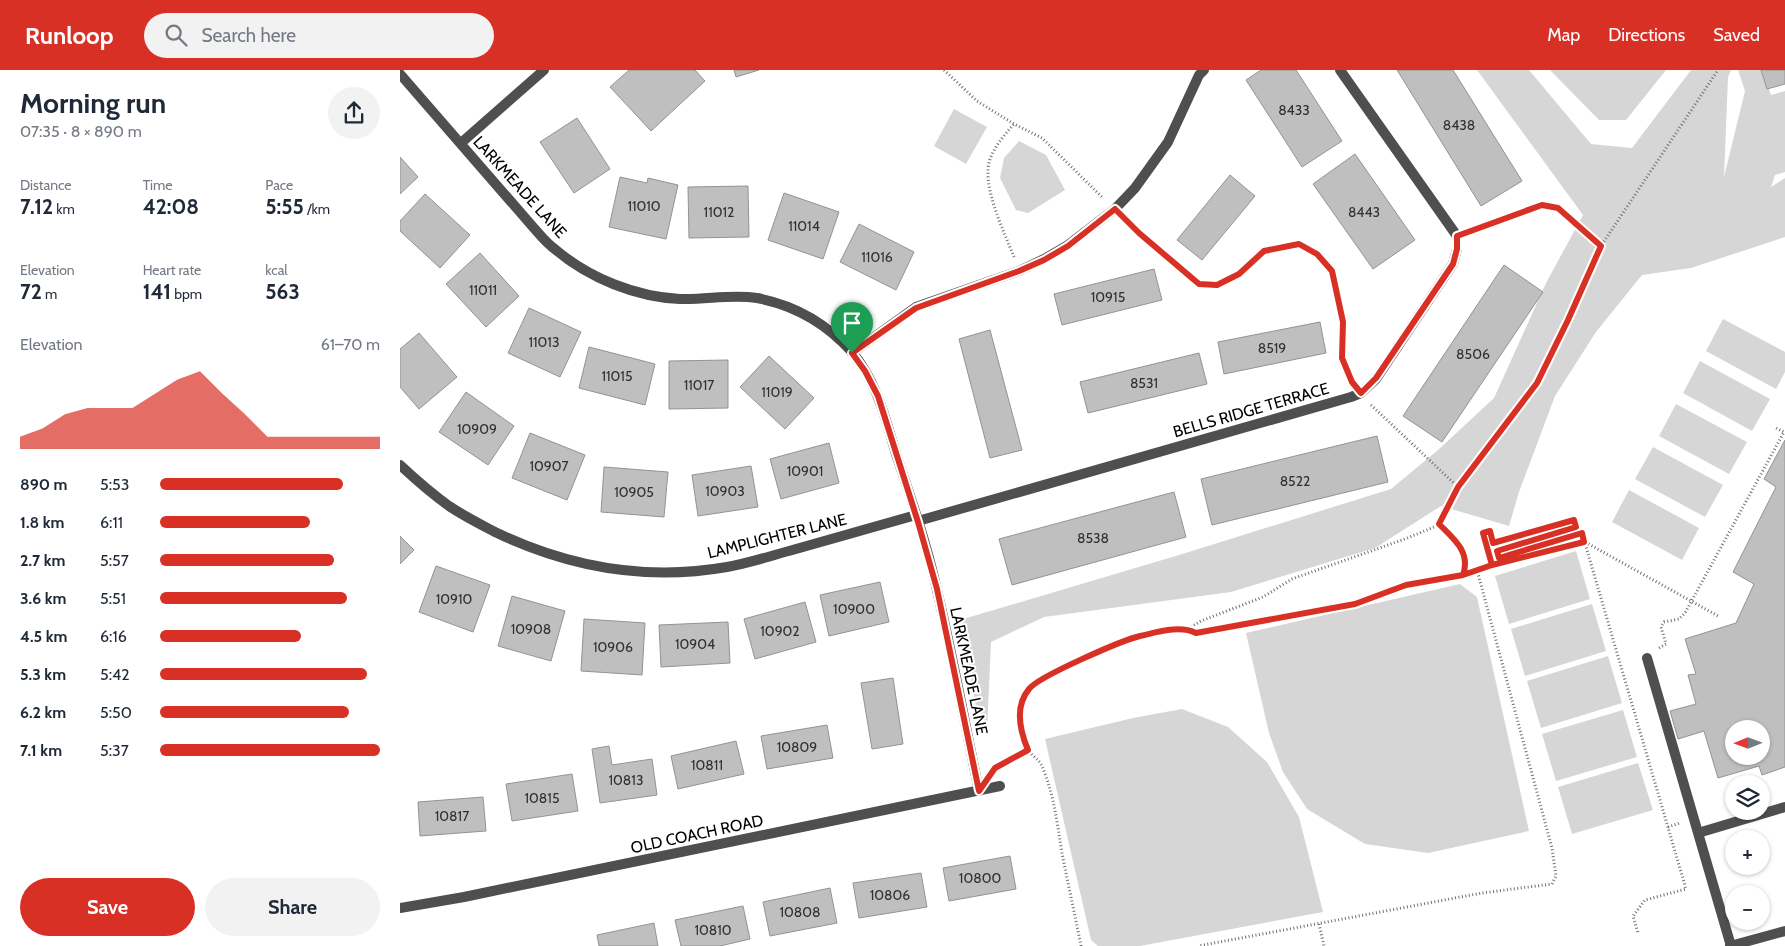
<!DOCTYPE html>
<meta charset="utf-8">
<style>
:root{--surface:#fff;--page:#f2f2f3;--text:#1f2937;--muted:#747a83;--accent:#d93025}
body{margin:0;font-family:Cabin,sans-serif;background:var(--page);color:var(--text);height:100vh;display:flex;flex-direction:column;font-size:19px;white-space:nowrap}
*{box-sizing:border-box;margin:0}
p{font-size:16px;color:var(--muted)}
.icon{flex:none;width:28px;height:28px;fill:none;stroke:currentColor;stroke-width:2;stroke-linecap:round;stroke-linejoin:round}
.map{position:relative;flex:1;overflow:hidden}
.panel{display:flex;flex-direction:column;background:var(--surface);width:400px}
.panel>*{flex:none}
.needle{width:32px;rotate:269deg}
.fabs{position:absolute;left:1325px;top:650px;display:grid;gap:10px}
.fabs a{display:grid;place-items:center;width:45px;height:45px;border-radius:50%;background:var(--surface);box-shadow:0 1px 4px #0004;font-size:25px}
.pin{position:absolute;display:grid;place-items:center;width:42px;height:42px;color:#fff;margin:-51px -21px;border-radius:50% 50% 50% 0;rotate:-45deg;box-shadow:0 0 5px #0007}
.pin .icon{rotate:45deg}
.round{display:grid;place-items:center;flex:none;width:52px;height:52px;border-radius:26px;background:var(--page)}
.summary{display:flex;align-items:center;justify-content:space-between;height:85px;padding:0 20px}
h1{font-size:28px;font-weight:700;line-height:38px}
.metrics{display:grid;grid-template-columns:repeat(3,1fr);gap:8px;height:85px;padding:5px 20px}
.metrics div{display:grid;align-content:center}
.metrics b{font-size:21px;font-weight:700}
.metrics small{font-size:14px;font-weight:400}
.metrics p{font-size:14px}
.chart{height:140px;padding:10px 20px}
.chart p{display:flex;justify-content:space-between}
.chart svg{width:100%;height:90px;margin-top:5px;fill:var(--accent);opacity:.7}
.primary-button{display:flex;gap:10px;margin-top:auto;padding:10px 20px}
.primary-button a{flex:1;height:58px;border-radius:30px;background:var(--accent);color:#fff;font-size:20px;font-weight:700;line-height:58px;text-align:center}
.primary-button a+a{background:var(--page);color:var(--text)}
ul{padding:0 20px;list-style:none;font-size:16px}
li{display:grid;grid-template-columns:80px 60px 1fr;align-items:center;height:38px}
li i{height:12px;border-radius:6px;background:var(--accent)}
header{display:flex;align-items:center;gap:30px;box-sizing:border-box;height:70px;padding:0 25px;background:var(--accent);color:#fff}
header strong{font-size:24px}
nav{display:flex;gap:28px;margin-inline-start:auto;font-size:18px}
.search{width:350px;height:45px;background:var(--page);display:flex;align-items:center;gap:12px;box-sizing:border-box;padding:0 18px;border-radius:28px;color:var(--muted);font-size:19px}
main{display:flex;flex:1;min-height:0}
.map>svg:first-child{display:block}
</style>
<header>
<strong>Runloop</strong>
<div class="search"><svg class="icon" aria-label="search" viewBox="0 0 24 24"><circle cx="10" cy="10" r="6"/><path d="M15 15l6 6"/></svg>Search here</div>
<nav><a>Map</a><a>Directions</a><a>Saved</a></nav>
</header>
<main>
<section class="panel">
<div class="summary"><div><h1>Morning run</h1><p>07:35 · 8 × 890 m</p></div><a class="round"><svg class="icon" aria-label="share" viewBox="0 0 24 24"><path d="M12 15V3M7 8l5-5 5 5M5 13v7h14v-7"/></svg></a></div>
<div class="metrics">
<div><p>Distance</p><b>7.12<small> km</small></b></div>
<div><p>Time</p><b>42:08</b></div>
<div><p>Pace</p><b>5:55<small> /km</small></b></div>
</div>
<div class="metrics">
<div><p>Elevation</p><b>72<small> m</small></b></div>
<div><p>Heart rate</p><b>141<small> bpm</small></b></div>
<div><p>kcal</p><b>563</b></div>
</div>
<div class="chart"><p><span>Elevation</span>61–70 m</p>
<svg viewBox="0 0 160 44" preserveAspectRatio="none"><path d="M0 44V38L10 34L20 27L30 24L40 24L50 24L60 17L70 10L80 6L90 17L100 27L110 38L120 38L130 38L140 38L150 38L160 38V44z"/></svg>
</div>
<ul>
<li><b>890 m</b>5:53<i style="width:83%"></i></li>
<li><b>1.8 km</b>6:11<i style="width:68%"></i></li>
<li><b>2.7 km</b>5:57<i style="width:79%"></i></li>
<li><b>3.6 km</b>5:51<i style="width:85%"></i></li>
<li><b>4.5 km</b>6:16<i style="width:64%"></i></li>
<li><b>5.3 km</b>5:42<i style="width:94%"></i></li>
<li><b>6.2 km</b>5:50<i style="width:86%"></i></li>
<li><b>7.1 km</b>5:37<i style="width:100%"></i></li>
</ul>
<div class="primary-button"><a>Save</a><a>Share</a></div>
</section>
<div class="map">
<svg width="1385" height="876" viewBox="0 0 1385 876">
<rect width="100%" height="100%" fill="#fff"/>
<path fill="#d6d6d6" d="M1077,0H1129L1191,74L1232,78L1291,0H1331L1328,7L1324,107L1345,21L1338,0H1361L1367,19H1369L1371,25L1385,21V102L1375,105L1371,117L1385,108V167L1291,198L1242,205L1196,262L1155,326L1119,422L1109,456L1041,436L975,478L831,522L644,547L591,572L587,661L578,647L560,550L779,485L991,419L1038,380L1094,328L1146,213L1183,145Z
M1150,0H1266L1226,50H1199Z
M554,39L587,57L566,94L534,76Z
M619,71L646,85L665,120L628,143L616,140L600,108L604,88Z
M1323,249L1385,282V302L1376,319L1306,281Z
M1300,291L1370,329L1352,361L1283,323Z
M1276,334L1347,372L1329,404L1259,366Z
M1253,377L1323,415L1305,447L1235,409Z
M1229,420L1299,458L1282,490L1212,452Z
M1176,481L1190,529L1109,554L1095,506Z
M1060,514L1077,527L1129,761L1028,783L965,774L907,739L883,702L869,663L846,563Z
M1192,534L1206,581L1125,606L1111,559Z
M1208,586L1222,633L1141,658L1127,611Z
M782,639L828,657L867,692L899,747L923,842L740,876H698L691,870L645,669L733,648Z
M1223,640L1237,687L1156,711L1142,664Z
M1238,693L1253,740L1172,764L1158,717Z"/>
<path fill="#bfbfbf" stroke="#939393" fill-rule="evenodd" d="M229,0H295L305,11L251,61L210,17Z
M334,0H359L336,7Z
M861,0H896L942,71L902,97L846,10Z
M997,0H1053L1122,111L1081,136Z
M1361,0H1385V14L1367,19Z
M177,48L210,99L174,123L140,72Z
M955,84L1015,170L973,199L913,114Z
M0,87L18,107L0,124Z
M830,105L855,126L802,190L777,170Z
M220,107L247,113L248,108L278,115L266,169L209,157Z
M348,116L349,167L289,168L288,117Z
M384,123L439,142L423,189L368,170Z
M25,124L70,165L40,198L0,161V151Z
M459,154L514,182L496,220L440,192Z
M80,183L119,226L86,257L46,214Z
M1104,195L1143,222L1042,372L1003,346Z
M754,199L762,230L662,255L654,224Z
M129,238L181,262L160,307L108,283Z
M920,252L926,283L824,304L818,272Z
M590,260L622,380L590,388L559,269Z
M19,263L57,307L19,339L0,317V279Z
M189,277L255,294L245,335L179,318Z
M799,283L807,314L688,343L680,312Z
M369,286L414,328L385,359L340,317Z
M328,290V338L269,339V291Z
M66,322L114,356L88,395L39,362Z
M130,363L185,385L167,430L112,408Z
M977,366L988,412L812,455L801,409Z
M1385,370V697L1362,705L1359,696L1318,708L1304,661L1278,669L1270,641L1296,634L1288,605L1296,604L1285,569L1336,553L1354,514L1333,502L1376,417L1364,409ZM1334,659H1361V686H1334Z
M429,373L439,413L381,429L370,389Z
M351,396L358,437L298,446L292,405Z
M204,397L268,402L264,447L201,442Z
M774,422L786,467L612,515L599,469Z
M0,466L14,480L0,494Z
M36,496L90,515L73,562L19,542Z
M480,512L489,552L429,566L420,525Z
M112,526L165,541L151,591L98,576Z
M405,532L416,572L355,589L344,549Z
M184,549L245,553L242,605L181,601Z
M328,552L330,593L261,597L259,555Z
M493,608L503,674L472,679L461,613Z
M427,655L433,688L367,699L361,666Z
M336,671L344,704L278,719L271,686Z
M209,676L212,695L252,689L257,725L200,733L192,679Z
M172,704L178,741L112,751L106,714Z
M83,727L86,761L20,766L18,732Z
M610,786L616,819L549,831L543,798Z
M521,803L527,837L459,848L453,813Z
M430,818L437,853L370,866L363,832Z
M343,836L350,869L320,876H281L275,850Z
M254,853L258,876H199L197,865Z"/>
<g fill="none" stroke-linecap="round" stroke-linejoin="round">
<path stroke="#717171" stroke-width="3" stroke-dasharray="1 2.5" stroke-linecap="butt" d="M544,0L577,31L614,54L642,68L703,128
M726,150L799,214L817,215L839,204L864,181L899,173L917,184L932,201L943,252L942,288L951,311
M1071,161L1142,135L1158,139L1201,176
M614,187C604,161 581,116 590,89C595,76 605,64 614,54
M971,335L1058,417
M1039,455C1053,469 1070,482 1063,504
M1092,495L1083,463L1090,461L1093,473L1174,450L1176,457L1097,481L1099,488L1182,463L1286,819L1245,830L1233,846L1238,863
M1077,500L1185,472L1318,546
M788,559L801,551L863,527L892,509L1005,469L1039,455L1058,417L1137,313L1168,250L1201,176L1318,0
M1259,578L1266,574L1261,557L1264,552L1279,549L1285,543L1384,362L1376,358
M592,702L595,698L628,680
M1268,757L1280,753
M919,854L924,876
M681,876C675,845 668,814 662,783C657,753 655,730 644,701C640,689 636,690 629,681C620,669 617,647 621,633C630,605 681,591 706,580C730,569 771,552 797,563L955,534L1006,515L1063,505L1077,500L1152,778L1156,806L1152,814L1082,823L798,876"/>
<path stroke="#4f4f4f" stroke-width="10" d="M1247,588L1331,876
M1298,763L1385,737"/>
<path stroke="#4f4f4f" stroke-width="10" d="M0,4L133,157C140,165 147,174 156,180C189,208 236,227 280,229C306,230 331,224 357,228C394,235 427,254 452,282C477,311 486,351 497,387C512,431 527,475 537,520C553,587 565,654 579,721
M61,73L144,0
M452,283L516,237L619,201L644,189L668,175L715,139L735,118L768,72L799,5L804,0
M0,395C16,410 32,424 49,436C64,446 80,454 95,462C168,497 247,511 327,497C350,493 373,485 396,479C436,468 476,456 516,445
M518,451L951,327L961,323L976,309L1053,194L1057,179V166L940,0
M0,838L64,827L600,716"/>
<path stroke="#4f4f4f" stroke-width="10" d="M1330,876L1385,861"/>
</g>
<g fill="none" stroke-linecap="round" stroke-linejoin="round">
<defs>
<path id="route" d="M452,283L465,301L478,326L518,452L537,519L579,721L595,698L628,680C620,661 614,637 629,619C639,606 723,570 740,566C758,562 780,555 796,563L955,534L1006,515L1063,505L1092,495L1184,472L1182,463L1099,488L1097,481L1176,457L1174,450L1093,473L1090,461L1083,463L1092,495L1063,505C1071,482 1054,469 1039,454L1058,417L1137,313L1168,250L1201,176L1158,138L1142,135L1057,166V179L1053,194L976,308L961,323L952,312L942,288L943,252L932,201L917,184L899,174L864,181L839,204L817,215L799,214L739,163L715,139L668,176L644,190L619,201L516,238L452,283"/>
</defs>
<use href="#route" stroke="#fff" stroke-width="10"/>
<use href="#route" stroke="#d93025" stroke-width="6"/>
</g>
<g text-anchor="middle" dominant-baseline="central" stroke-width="4" stroke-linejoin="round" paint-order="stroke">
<g font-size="14" fill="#303030">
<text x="894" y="40">8433</text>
<text x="1059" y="55">8438</text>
<text x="244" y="136">11010</text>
<text x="319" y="142">11012</text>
<text x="964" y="142">8443</text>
<text x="404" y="156">11014</text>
<text x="477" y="187">11016</text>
<text x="83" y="220">11011</text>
<text x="708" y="227">10915</text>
<text x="144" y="272">11013</text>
<text x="872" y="278">8519</text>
<text x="1073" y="284">8506</text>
<text x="217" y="306">11015</text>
<text x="744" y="313">8531</text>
<text x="299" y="315">11017</text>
<text x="377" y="322">11019</text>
<text x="77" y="359">10909</text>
<text x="149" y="396">10907</text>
<text x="405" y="401">10901</text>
<text x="895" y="411">8522</text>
<text x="325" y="421">10903</text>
<text x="234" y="422">10905</text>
<text x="693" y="468">8538</text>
<text x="54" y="529">10910</text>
<text x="454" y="539">10900</text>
<text x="131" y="559">10908</text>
<text x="380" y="561">10902</text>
<text x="295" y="574">10904</text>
<text x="213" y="577">10906</text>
<text x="397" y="677">10809</text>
<text x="307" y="695">10811</text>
<text x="226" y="710">10813</text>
<text x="142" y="728">10815</text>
<text x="52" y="746">10817</text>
<text x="580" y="808">10800</text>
<text x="490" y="825">10806</text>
<text x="400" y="842">10808</text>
<text x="313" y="860">10810</text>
</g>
<g font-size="16" fill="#000" stroke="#fff">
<text transform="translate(120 117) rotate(48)">LARKMEADE LANE</text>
<text transform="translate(851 340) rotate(-16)">BELLS RIDGE TERRACE</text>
<text transform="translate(377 466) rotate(-14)">LAMPLIGHTER LANE</text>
<text transform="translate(569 601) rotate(78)">LARKMEADE LANE</text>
<text transform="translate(297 764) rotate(-12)">OLD COACH ROAD</text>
</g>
</g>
</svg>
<div class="fabs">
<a><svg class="needle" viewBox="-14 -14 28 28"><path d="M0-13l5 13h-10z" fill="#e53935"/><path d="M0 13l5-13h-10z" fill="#747a83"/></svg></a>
<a><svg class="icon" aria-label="layers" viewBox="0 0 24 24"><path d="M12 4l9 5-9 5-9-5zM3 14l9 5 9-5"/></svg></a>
<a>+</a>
<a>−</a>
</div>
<div class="pin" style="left:452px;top:283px;background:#1e9e55"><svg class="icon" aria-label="arrive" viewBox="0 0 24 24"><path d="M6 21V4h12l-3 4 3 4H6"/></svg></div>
</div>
</main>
